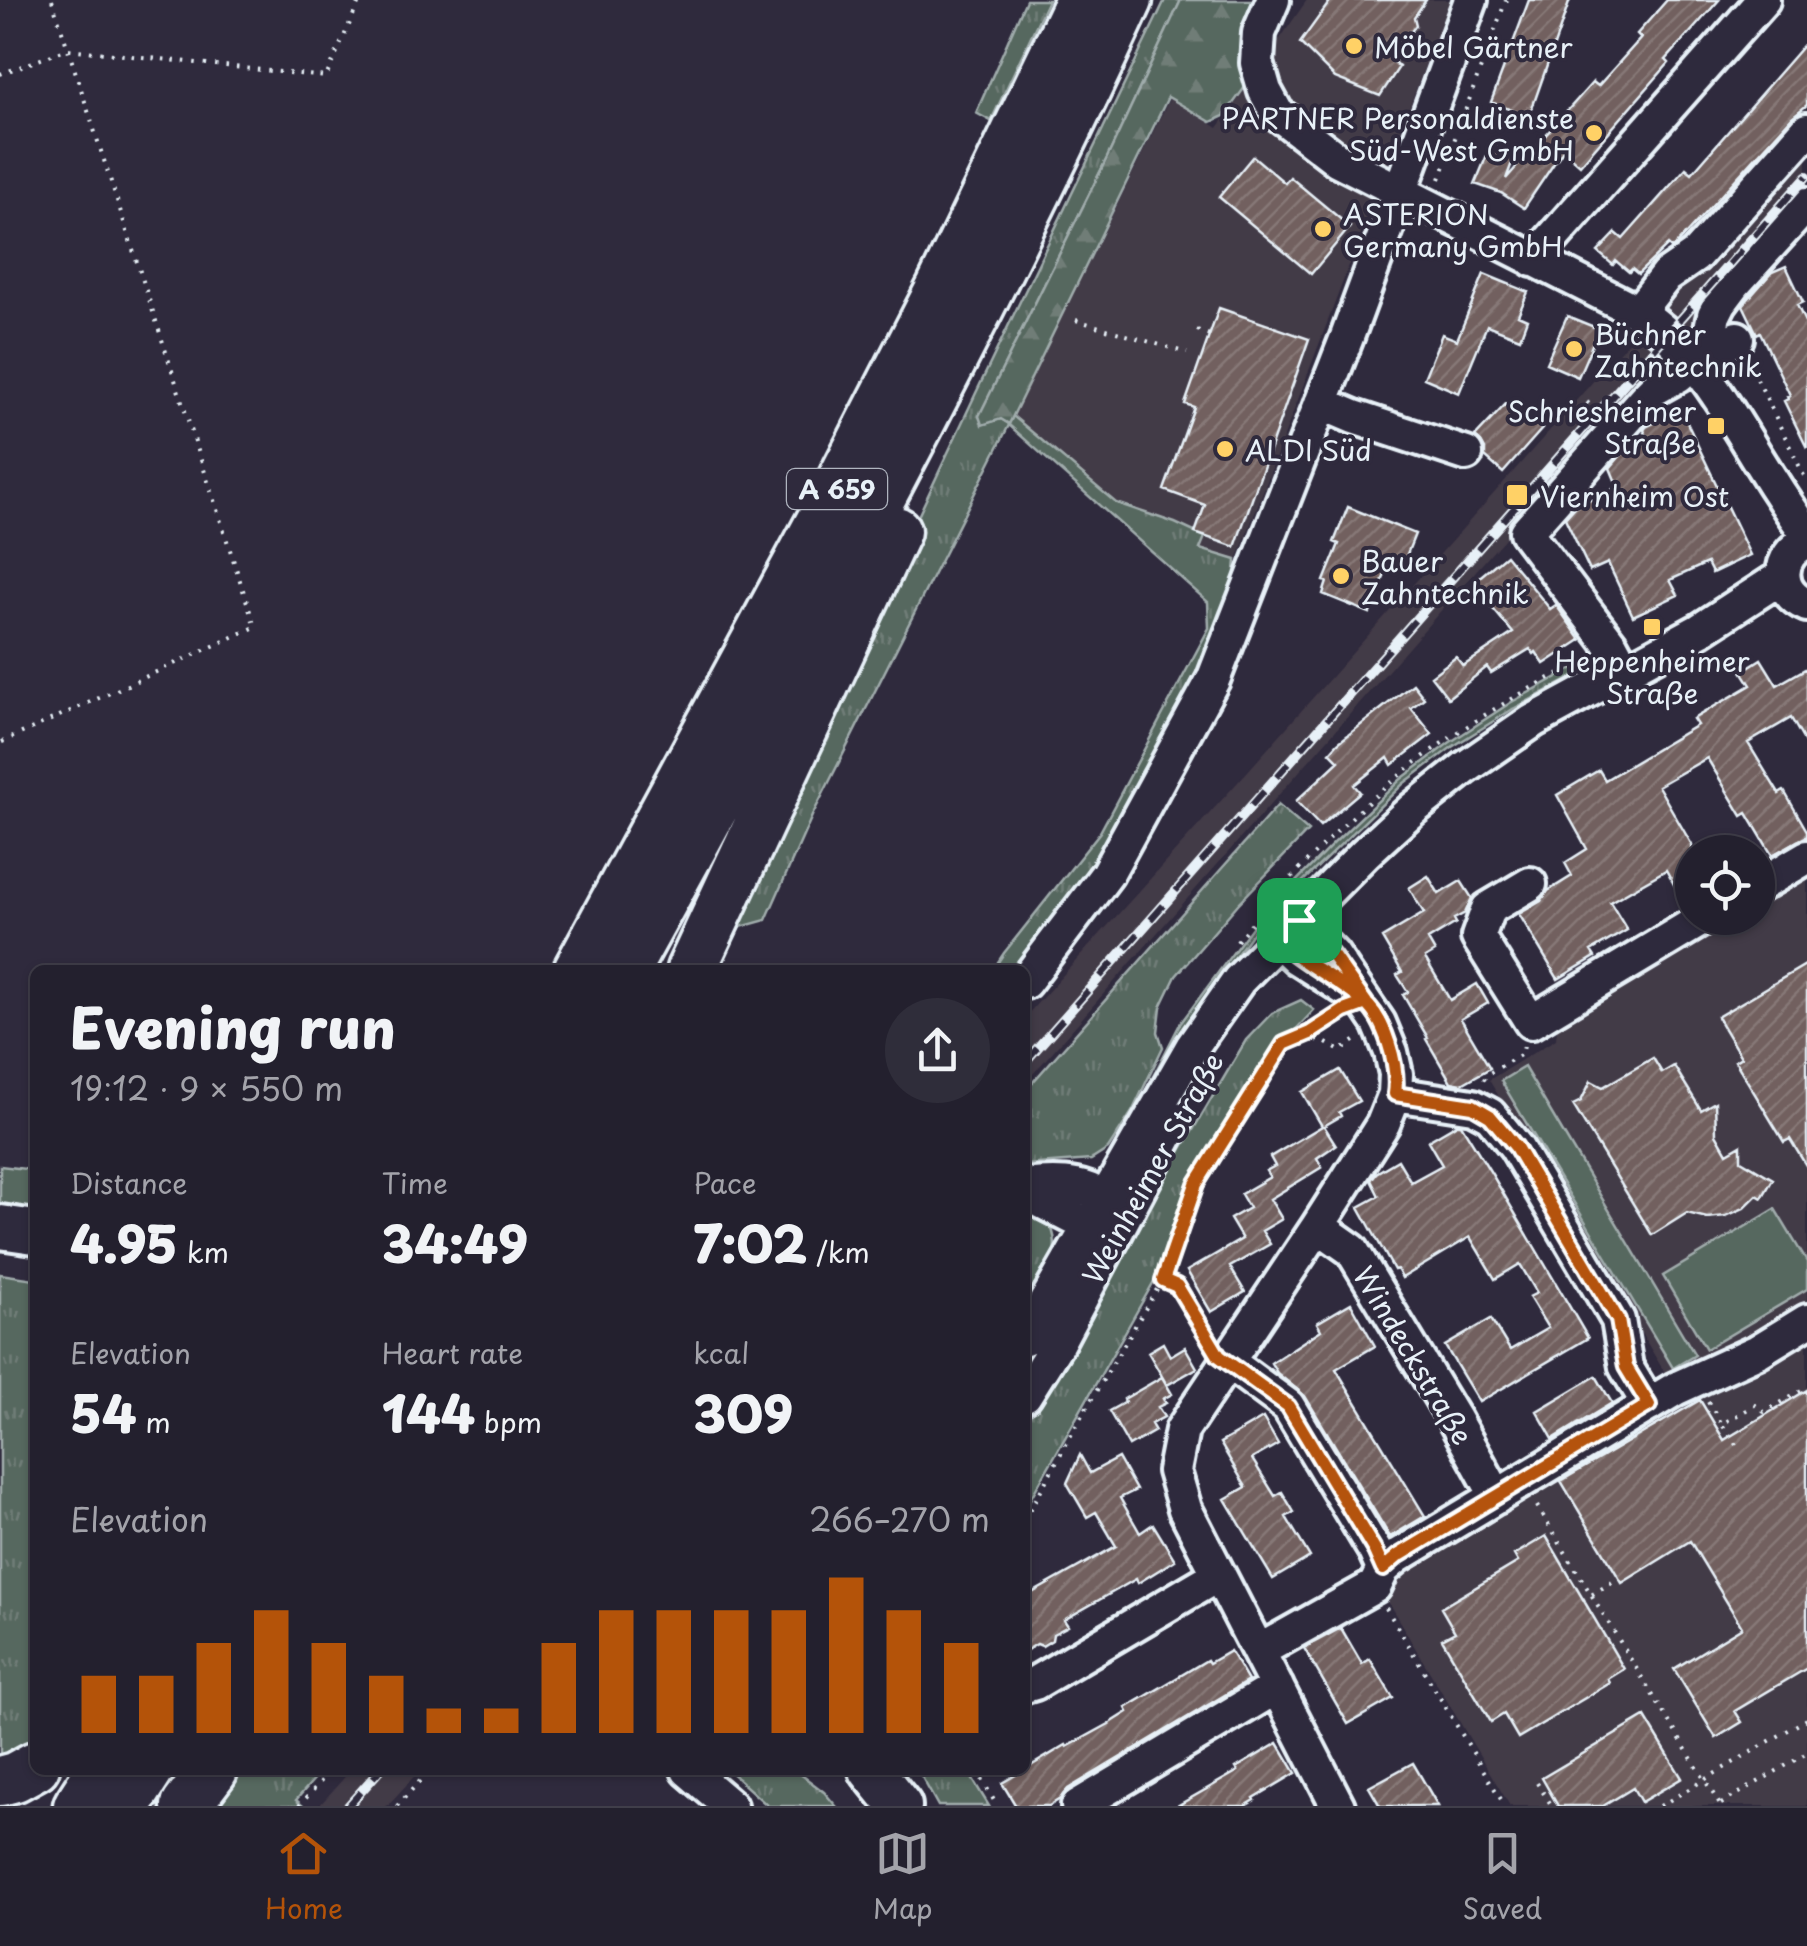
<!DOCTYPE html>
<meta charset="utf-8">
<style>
:root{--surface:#23202e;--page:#2f2d3a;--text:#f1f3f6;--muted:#a3a3aa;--line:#403e4a;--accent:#b45309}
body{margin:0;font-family:"Playpen Sans",sans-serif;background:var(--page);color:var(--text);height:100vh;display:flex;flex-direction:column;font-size:38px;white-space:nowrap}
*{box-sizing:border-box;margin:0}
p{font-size:32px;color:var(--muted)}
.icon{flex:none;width:55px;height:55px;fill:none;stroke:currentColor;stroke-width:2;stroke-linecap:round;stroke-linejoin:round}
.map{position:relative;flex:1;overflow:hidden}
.panel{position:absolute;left:30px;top:965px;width:1000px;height:810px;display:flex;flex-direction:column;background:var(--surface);border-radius:15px;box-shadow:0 2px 8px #0004,0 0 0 2px var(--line)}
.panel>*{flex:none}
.buttons{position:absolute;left:1675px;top:835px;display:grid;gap:20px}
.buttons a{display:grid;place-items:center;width:100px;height:100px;border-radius:50%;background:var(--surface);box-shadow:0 2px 8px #0004,0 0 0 2px var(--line);font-size:50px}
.pin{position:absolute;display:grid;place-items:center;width:85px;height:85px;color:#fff;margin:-42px;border-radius:20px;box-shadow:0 5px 15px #0006}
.round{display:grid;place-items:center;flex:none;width:105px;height:105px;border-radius:52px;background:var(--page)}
.head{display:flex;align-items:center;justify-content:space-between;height:170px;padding:0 40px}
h1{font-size:55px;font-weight:800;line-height:75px}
.metrics{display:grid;grid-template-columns:repeat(3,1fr);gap:15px;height:170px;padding:10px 40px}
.metrics div{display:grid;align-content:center}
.metrics b{font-size:50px;font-weight:800}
.metrics small{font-size:28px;font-weight:400}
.metrics p{font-size:28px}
.chart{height:280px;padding:20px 40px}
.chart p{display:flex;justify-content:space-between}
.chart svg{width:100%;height:180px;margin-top:10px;stroke:var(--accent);stroke-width:6}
.tab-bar{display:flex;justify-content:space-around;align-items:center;height:140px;border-top:2px solid var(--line);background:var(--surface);font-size:28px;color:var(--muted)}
.tab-bar a{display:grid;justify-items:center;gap:5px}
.tab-bar .current{color:var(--accent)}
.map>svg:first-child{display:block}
</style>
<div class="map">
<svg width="1807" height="1806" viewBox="0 0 1807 1806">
<defs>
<pattern id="grass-tufts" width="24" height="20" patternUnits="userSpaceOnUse" patternTransform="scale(2.5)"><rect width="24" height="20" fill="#57675f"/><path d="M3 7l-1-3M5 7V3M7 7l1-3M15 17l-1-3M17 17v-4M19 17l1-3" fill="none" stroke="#6f7d77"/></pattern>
<pattern id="forest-firs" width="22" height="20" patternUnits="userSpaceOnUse" patternTransform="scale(2.5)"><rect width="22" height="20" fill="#57675f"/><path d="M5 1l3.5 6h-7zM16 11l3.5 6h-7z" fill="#6f7d77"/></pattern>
<pattern id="building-hatch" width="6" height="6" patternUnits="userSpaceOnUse" patternTransform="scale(2.5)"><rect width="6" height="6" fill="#72615f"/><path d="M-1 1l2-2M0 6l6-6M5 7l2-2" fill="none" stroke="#867877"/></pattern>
</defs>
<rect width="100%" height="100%" fill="#2f2a3d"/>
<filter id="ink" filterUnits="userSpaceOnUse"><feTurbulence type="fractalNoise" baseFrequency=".01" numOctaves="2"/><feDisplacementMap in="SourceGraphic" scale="20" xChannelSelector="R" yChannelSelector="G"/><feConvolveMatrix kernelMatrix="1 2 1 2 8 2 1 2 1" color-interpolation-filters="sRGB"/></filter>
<g filter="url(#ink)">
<path fill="#433a47" d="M1307,0H1450L1232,573L1115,504L1013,416L1170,98L1218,128Z
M1807,140V194L1706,317L1512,530L1025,1083V1017L1248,771Z
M1807,871V1314L1671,1383L1489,1080L1556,1039L1558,1019L1729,918H1758V901Z
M1807,1329V1806H1510L1389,1604L1387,1585L1391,1579Z
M351,1770H420L387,1806H319Z"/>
<path fill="url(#grass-tufts)" stroke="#a0acac" stroke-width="2.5" d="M1026,0H1048L991,121L976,113Z
M1165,0H1181L1107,158L979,416L983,424L1001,419L1009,424L1013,416L1116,503L1175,523L1205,537L1200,549L1236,560L1232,604L1189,701L1115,836L1017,970H1003L998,962L1004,953L1100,832L1209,628L1208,602L1009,425L812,816L766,920L737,928L716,970H705L976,393Z
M1592,658L1596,665L1513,709L1452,747L1403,784L1258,925L1185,1026L1138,1111L1136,1110L1180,1024L1255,923L1333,844L1400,780L1449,743L1510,703Z
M1278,805L1308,831L1238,904L1176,976L1161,1007L1158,1032L1163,1047L1132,1112L1108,1149L1091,1160L1025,1165V1091Z
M1301,1000L1314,1010L1286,1040L1191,1184L1157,1276L1025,1508V1424L1128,1240L1246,1040L1272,1013Z
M0,1166L35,1170V1212L0,1207Z
M1025,1205C1080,1230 1046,1276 1025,1314Z
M0,1274L35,1279V1750L0,1769Z
M179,1770H322L296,1800L303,1806H156Z
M728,1770H795L824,1792L836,1806H768Z
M918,1770H967L989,1806H938Z"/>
<path fill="url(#forest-firs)" stroke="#a0acac" stroke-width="2.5" d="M1181,0H1261L1248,83L1224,116L1211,122L1168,97L1009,424L1001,419L982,425L979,416L1107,158Z"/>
<path fill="#57675f" stroke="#a0acac" stroke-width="2.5" d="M1524,1067L1695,1355L1673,1368L1501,1081Z
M1775,1209L1807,1262V1289L1706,1349L1663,1276Z"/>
<path fill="url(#building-hatch)" stroke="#e8f1f8" stroke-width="2.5" d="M1331,0H1426L1414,17L1416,25L1407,37L1408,40L1394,62L1399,67L1380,96L1335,78L1300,43Z
M1529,0H1570L1529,117L1491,102Z
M1667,0H1719L1666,60L1669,63L1580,165L1563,150L1524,208L1501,193L1475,184L1492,143L1516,152L1506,179L1526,156L1530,158L1543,138L1593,82L1598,86L1641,38L1637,34Z
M1807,41V105L1792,117L1675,246L1671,248L1668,245L1638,274L1632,269L1629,272L1616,261L1613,265L1598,252L1616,233L1623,239L1686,168L1692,173Z
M1253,156L1285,183L1290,177L1350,227L1311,274L1219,197Z
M1786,266L1803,302L1797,305L1807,326V448L1784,401L1788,399L1787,396L1790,395L1760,332L1757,334L1743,305L1772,272Z
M1484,274L1528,292L1518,315L1527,319L1520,338L1487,325L1459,393L1424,378L1442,334L1457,340Z
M1219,308L1309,339L1235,547L1195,533L1205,505L1164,490L1194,407L1185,404Z
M1567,316L1599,329L1578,377L1546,363Z
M1506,404L1542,429L1503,473L1485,457V449L1481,442L1475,437Z
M1681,410L1750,555L1712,573L1707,563L1670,580L1678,595L1633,616L1608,563L1590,571L1565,518L1575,507L1618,487L1610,468L1622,454L1649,441L1644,430L1646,427Z
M1348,507L1415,534L1401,569L1389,564L1370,613L1323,594L1327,582L1324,581L1339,544L1334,542Z
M1506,555L1550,609L1556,605L1581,640L1544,664L1536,652L1534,654L1530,649L1491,673L1487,667L1448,698L1431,676L1456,657L1463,666L1513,633L1484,598L1488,595L1476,580Z
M1761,659L1777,685L1807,668V746L1791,718L1748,743L1779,794L1784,791L1807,831V836L1772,855L1747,813L1742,816L1707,758L1658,786L1692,845V902L1686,906L1666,870L1610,902L1627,930L1591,951L1595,957L1558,979L1519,914L1541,901L1548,891L1572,876L1565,863L1587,849L1557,795L1599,770L1605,780L1697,725L1693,719L1751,685L1742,671Z
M1413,684L1424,698L1411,708L1432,734L1392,765L1388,758L1354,785L1360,792L1320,826L1296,801L1339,761L1330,752L1338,743Z
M1428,876L1439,894L1461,881L1472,898L1465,913L1454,919L1456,923L1428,940L1435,952L1425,958L1450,1000L1477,984L1488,1003L1461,1019L1490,1068L1462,1084L1451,1082L1426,1039L1428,1038L1403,995L1408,992L1397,975L1402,972L1382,938L1424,913L1409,888Z
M1807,964V1167L1790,1139L1784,1142L1735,1061L1741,1057L1717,1017Z
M1653,1058L1662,1073L1674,1066L1701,1110L1715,1102L1716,1134L1727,1153L1741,1145V1160L1773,1179L1762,1198L1757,1195L1744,1208L1726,1216L1707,1218L1687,1213L1652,1235L1573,1105L1581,1101L1591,1081L1603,1087Z
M1340,1070L1359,1101L1339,1112L1341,1116L1324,1126L1336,1145L1317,1158L1322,1167L1270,1199L1282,1219L1262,1231L1270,1244L1230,1267L1245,1292L1211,1312L1187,1271L1242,1239L1230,1219L1249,1208L1241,1194L1270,1177L1266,1171L1275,1166L1270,1157L1322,1126L1302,1092Z
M1457,1124H1461L1493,1176L1588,1338L1479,1402L1445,1346L1491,1319L1510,1350L1548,1328L1529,1297L1537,1293L1520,1264L1495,1279L1470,1237L1402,1278L1397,1269L1394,1270L1359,1207L1379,1196L1371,1180L1376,1173L1398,1160L1411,1182L1442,1165L1428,1141Z
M1351,1303L1375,1346L1336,1369L1425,1516L1390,1537L1305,1396L1277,1373L1271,1363L1321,1330L1317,1323Z
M1163,1343L1170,1356L1185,1347L1197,1368L1167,1385L1148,1352Z
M1596,1376L1612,1403L1553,1439L1537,1411Z
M1162,1377L1172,1394L1163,1399L1166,1403L1158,1407L1164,1417L1151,1424L1155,1431L1129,1446L1109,1411L1125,1402L1124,1399Z
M1807,1390V1668L1735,1711L1742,1722L1716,1738L1674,1669L1742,1627L1690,1541L1622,1583L1561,1481L1700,1400L1724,1440Z
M1263,1418L1278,1444L1252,1459L1275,1496L1282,1492L1294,1512L1286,1517L1310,1557L1273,1579L1225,1499L1246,1487L1220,1443Z
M1080,1455L1090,1473L1118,1458L1136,1490L1120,1498L1140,1533L1153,1524L1175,1560L1138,1583L1136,1579L1064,1620L1068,1626L1053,1634L1052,1640L1042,1646L1037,1644L1025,1651V1597L1116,1546L1096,1512L1087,1517L1067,1483Z
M1546,1536L1624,1669L1608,1679L1610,1683L1518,1738L1504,1714L1491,1722L1442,1639L1455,1632L1441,1608L1518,1562L1514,1555Z
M1341,1628L1362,1664L1370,1659L1393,1698L1348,1724L1304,1648Z
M1230,1651L1248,1681L1068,1789L1060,1799L1049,1806H1016L1002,1783L1066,1745L1067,1747L1109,1724L1128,1712L1126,1708L1207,1660L1209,1663Z
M1645,1717L1682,1778L1641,1802L1633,1788L1603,1806H1558L1542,1778Z
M1278,1743L1296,1773L1254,1798L1255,1800L1245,1806H1177L1238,1771L1236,1768Z
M1413,1763L1438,1806H1380L1369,1787Z"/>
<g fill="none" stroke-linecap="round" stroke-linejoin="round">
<defs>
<path id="minor" d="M1273,0L1259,33L1257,63L1265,91L1277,113L1338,160L1638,312C1692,347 1723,402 1756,456C1772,482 1789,508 1807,534
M1533,260L1763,0
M1638,312L1666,276L1695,256L1807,130
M1693,361L1737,338
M1321,403L1354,417L1466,454
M1807,542C1776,554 1775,593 1807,605
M1625,670L1612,646L1526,532L1647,396L1654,389L1679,375L1707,346L1714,315L1720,303L1735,283L1807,204
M1530,884L1488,909L1478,937L1531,1022L1704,918
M1758,886L1807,857
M1299,920L1333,955L1379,1023L1391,1052L1396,1074L1395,1094L1383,1124L1318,1226L1182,1430L1174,1471L1185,1509L1338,1806
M1280,942L1297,958L1350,992
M1025,982L1107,874L1213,680L1347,337L1471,0
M1395,1094L1473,1106L1490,1115L1516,1147L1618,1320L1626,1367L1649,1405
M1025,1186C1057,1182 1097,1181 1115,1212
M1025,1193L1089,1226L1107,1228
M1318,1226L1352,1250L1454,1419L1497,1497
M1025,1338L1192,1047L1239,980L1365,853L1413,809L1465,768L1533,721L1700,630L1783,576
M1227,1361L1288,1406L1375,1551L1383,1569
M1025,1395L1057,1344L1176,1119
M1259,1651L1375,1586L1383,1569L1398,1556L1675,1389L1758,1351L1807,1321
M1025,1686L1035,1683L1218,1575
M688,1770L730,1806
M1078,1806L1277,1687"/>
<path id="major" d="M0,1227L35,1232
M871,1770L900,1806"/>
<path id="highway" d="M578,970L822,519L941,288L1080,0
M625,970C800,651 976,331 1128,0
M691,970L896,531
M0,1781L15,1777L35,1766
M78,1806L101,1770
M126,1806L149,1770
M186,1806L213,1770"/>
</defs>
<use href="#minor" stroke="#e8f1f8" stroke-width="40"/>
<use href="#major" stroke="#e8f1f8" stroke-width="50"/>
<use href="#highway" stroke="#e8f1f8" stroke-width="55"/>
<path stroke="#e8f1f8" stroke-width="4" stroke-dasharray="2.5 8" stroke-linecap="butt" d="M52,0L68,49L326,77L360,0
M0,74L68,49L255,627L0,743
M1440,179L1506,0
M1076,320L1187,353
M1197,330L1210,335
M1748,360L1807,482
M1587,402L1598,412
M1507,492L1518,501
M1237,941C1292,871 1375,789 1448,739C1489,711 1531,687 1575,665
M1310,1033L1311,1038L1326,1043L1340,1051L1359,1038
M1484,1080L1486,1075L1522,1054L1524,1046
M1163,1279L1177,1286L1210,1342
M1708,1402L1722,1424L1755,1405L1764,1412L1807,1388
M1723,1426L1738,1446
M1537,1506L1720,1805
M1025,1519L1081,1417L1163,1279L1195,1184L1284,1045L1310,1033L1339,1014
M1583,1600L1619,1578
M1386,1608L1505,1806
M977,1770L997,1806
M1537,1783L1552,1806L1554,1804
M1721,1804L1807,1753
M299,1806L331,1770
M397,1806L430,1770
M1660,1806L1807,1719"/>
<use href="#minor" stroke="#2f2a3d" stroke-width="32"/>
<use href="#major" stroke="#2f2a3d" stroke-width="42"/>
<use href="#highway" stroke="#2f2a3d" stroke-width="48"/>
<defs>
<path id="rail" d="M1025,1062L1807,176
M348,1806L380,1770"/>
</defs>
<use href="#rail" stroke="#e8f1f8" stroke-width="10"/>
<use href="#rail" stroke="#2f2a3d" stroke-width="6" stroke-dasharray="19" stroke-linecap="butt"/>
</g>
</g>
<g fill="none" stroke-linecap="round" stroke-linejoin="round" filter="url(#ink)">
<defs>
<path id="route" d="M1299,920L1332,955L1366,1003L1344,1011L1310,1033L1284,1044L1196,1184L1163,1280L1177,1286L1219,1356L1288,1406L1375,1551L1383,1569L1398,1556L1649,1405L1626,1367L1618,1320L1516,1147L1490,1116L1473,1106L1395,1094C1399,1067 1385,1018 1363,1001C1337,979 1305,965 1280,942L1299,920"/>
</defs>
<use href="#route" stroke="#fff" stroke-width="20"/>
<use href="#route" stroke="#b45309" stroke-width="12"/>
</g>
<g fill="#ffd166" stroke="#2f2a3d" stroke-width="4">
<circle cx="1354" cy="46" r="10"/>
<circle cx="1594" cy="133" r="10"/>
<circle cx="1323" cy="229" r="10"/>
<circle cx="1574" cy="349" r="10"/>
<rect x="1706" y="416" width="20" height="20" rx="5"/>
<circle cx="1225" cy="449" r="10"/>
<rect x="1505" y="483" width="24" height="24" rx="5"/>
<circle cx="1341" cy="576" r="10"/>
<rect x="1642" y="617" width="20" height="20" rx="5"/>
</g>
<g text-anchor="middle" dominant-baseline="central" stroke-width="8" stroke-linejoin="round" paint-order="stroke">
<rect fill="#2f2a3d" stroke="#b0b5c0" stroke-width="2.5" x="787" y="469" width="100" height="40" rx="8"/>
<g font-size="25" font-weight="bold" fill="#e8f1f8">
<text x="837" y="489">A 659</text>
</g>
<g font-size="28" fill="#e8f1f8" stroke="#2f2a3d" text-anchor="start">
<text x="1374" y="46">Möbel Gärtner</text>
<text x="1574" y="117" text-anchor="end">PARTNER Personaldienste<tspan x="1574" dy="32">Süd-West GmbH</tspan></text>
<text x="1343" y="213">ASTERION<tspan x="1343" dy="32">Germany GmbH</tspan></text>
<text x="1594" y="333">Büchner<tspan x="1594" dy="32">Zahntechnik</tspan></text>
<text x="1696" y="410" text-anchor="end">Schriesheimer<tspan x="1696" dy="32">Straße</tspan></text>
<text x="1245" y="449">ALDI Süd</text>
<text x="1540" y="495">Viernheim Ost</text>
<text x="1361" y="560">Bauer<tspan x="1361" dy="32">Zahntechnik</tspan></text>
<text x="1652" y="660" text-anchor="middle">Heppenheimer<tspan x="1652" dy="32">Straße</tspan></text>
</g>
<g font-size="28" fill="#e8f1f8" stroke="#2f2a3d">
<text transform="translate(1152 1168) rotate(-61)">Weinheimer Straße</text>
<text transform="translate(1414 1355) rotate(59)">Windeckstraße</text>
</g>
</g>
</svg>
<div class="buttons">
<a><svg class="icon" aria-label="locate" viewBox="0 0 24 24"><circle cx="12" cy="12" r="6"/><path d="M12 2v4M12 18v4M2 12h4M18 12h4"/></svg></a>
</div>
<div class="pin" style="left:1299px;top:920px;background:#1e9e55"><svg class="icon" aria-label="arrive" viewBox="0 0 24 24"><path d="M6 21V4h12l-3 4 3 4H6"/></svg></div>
<section class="panel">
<div class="head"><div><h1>Evening run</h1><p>19:12 · 9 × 550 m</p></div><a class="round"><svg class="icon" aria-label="share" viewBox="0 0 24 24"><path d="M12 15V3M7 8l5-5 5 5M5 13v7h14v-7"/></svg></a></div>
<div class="metrics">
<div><p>Distance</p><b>4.95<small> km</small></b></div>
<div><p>Time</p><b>34:49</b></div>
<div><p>Pace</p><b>7:02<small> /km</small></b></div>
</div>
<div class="metrics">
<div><p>Elevation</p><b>54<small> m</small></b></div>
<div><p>Heart rate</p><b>144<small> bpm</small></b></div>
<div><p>kcal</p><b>309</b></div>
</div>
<div class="chart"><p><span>Elevation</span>266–270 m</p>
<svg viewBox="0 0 160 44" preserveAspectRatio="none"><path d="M5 44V30M15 44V30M25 44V22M35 44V14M45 44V22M55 44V30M65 44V38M75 44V38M85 44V22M95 44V14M105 44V14M115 44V14M125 44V14M135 44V6M145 44V14M155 44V22"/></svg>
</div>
</section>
</div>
<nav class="tab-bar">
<a class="current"><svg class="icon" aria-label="home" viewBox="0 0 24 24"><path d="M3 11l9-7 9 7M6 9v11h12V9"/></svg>Home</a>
<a><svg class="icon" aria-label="map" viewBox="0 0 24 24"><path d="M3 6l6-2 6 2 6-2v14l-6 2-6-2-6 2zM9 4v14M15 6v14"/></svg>Map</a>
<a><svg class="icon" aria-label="saved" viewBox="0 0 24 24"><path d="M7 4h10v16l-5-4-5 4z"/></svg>Saved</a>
</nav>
